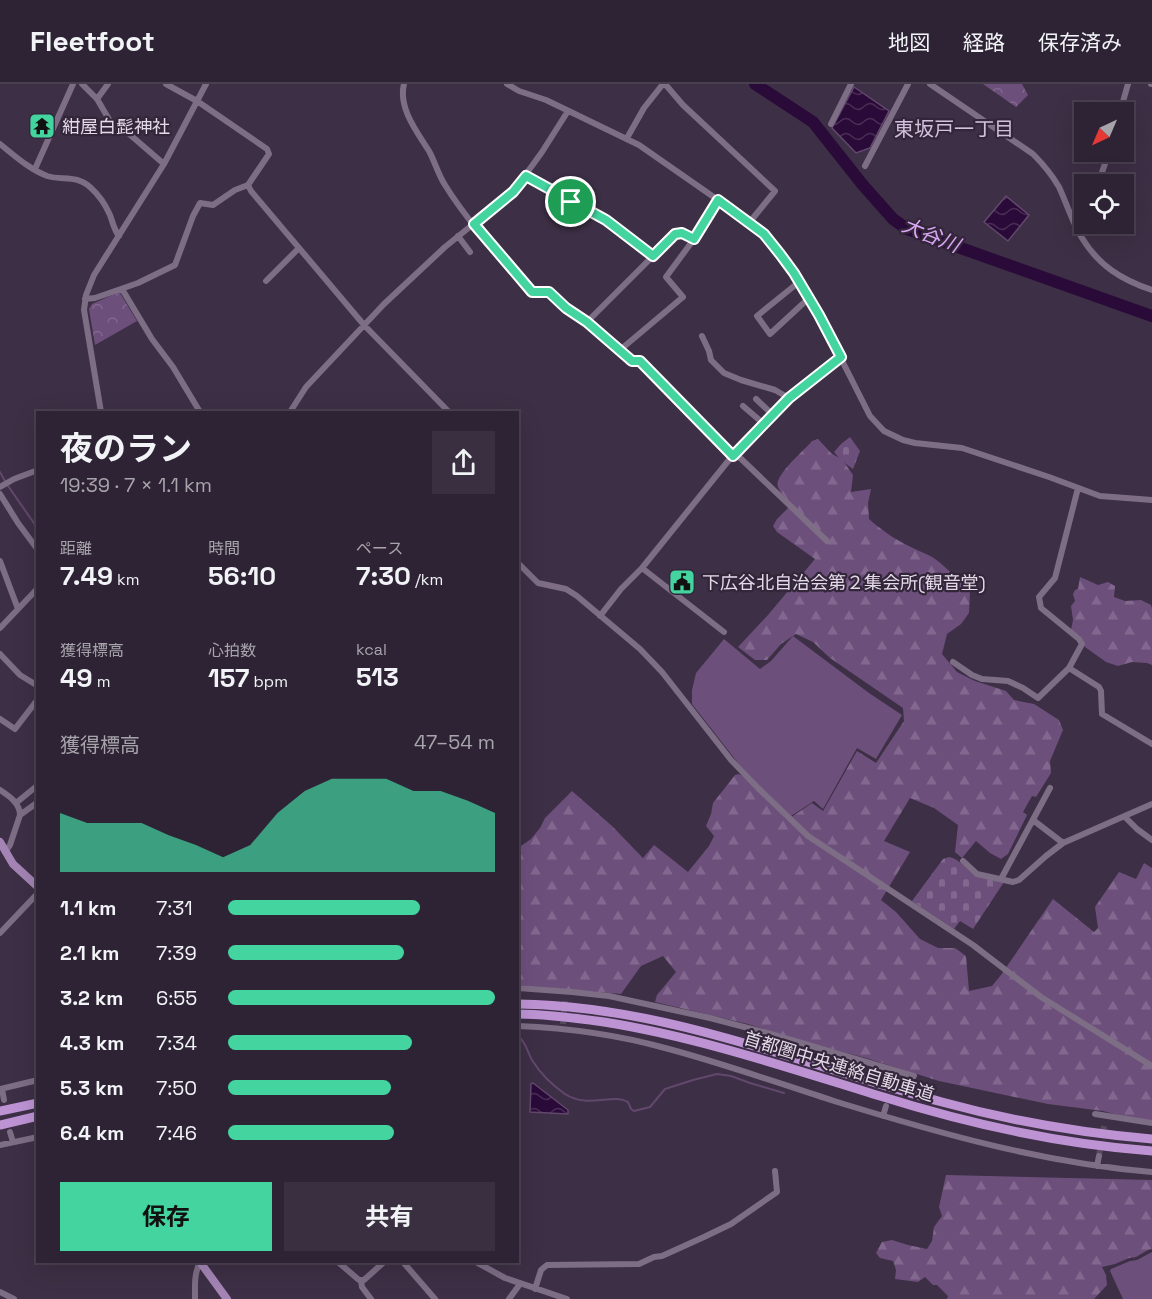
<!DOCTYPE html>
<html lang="ja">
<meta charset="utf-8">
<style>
:root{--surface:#2e2334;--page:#3a2f40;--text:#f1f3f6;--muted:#a7a4ac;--line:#49404f;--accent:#43d4a0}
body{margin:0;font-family:"Space Grotesk","Noto Sans JP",sans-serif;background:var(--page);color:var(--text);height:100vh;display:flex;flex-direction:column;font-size:22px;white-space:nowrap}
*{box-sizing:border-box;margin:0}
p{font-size:20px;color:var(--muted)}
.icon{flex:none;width:33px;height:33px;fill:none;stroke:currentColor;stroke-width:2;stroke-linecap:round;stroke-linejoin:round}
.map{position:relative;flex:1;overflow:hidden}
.sheet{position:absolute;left:36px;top:327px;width:483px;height:852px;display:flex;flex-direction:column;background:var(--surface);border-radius:0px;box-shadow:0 6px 24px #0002,0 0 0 2px var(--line)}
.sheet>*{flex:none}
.needle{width:39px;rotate:224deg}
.buttons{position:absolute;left:1074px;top:18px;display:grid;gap:12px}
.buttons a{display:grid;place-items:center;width:60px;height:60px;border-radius:0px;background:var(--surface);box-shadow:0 6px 24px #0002,0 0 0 2px var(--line);font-size:30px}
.pin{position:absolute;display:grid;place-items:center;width:51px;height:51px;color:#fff;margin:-26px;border:3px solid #fff;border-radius:50%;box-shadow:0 2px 6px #0007}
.round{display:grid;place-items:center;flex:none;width:63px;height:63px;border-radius:0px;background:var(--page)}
.head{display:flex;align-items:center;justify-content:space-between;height:102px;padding:0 24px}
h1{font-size:33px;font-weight:700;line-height:45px}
.metrics{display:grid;grid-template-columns:repeat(3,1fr);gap:9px;height:102px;padding:6px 24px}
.metrics div{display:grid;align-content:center}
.metrics b{font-size:26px;font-weight:700}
.metrics small{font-size:16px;font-weight:400}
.metrics p{font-size:16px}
.chart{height:168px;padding:12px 24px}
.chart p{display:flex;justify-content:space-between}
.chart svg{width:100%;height:108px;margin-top:6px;fill:var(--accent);opacity:.7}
.action{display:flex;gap:12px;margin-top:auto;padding:12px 24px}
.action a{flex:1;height:69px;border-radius:0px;background:var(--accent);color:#111;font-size:24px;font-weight:700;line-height:69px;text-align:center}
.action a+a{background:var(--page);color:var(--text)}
ul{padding:0 24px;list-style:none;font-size:20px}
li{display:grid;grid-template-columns:96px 72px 1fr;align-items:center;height:45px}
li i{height:15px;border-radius:8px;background:var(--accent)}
header{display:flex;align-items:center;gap:36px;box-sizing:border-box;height:84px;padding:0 30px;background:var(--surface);border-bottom:2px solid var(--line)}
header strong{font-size:28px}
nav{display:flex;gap:33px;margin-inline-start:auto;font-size:21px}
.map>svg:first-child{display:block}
</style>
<header>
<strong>Fleetfoot</strong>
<nav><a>地図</a><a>経路</a><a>保存済み</a></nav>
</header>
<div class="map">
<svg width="1152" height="1215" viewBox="0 0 1152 1215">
<defs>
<pattern id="forest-firs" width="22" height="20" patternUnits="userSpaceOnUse" patternTransform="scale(1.5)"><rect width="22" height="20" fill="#6d4f7c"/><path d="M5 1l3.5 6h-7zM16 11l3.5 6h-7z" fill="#82688f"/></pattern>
<pattern id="cemetery-stones" width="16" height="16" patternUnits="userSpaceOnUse" patternTransform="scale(1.5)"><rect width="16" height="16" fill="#6d4f7c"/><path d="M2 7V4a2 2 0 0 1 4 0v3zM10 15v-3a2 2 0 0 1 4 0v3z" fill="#82688f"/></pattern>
<pattern id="park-crowns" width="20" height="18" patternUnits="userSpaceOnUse" patternTransform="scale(1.5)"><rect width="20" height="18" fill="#6d4f7c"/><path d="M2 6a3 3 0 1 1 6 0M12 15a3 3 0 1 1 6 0" fill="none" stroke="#82688f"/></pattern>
<pattern id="water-waves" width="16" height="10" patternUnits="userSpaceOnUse" patternTransform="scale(1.5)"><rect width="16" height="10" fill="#2a0a38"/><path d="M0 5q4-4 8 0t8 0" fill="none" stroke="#492d55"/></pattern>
</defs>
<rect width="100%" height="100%" fill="#3d2f45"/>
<path fill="url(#forest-firs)" d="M818,355L832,370L842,375L853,391L851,408L871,405L868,419L869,435C882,447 898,457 913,464C921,468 928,470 935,475C948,484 958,497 970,508L969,529L961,540L947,550L942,570L957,588L975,597L1006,607L1014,616L1034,620L1059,636L1063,646L1050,677L1051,689L1036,713L1032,712L1023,728L1027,731L1008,770L1001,775L990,769L976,757L962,774L955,768L958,741L934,724L910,714L884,757L910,768L881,816L896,828L920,855L938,864H955L966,872L969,907L992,902L1001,891L1053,815L1094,848L1098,844L1095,823L1119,788L1136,795L1144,779L1152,784V1037L1133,1035L1103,1027L1048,1020L939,997L866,974L806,958L748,940L655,918L657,911L676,888L663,872L641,882L621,910L518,901V764L531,755L540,744L545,734L572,707L612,742L643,774L654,761L688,788L709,762L714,752L706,742L711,730L713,719L735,691L739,690L743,692L787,736L812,719L823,727L857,667L876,679L904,637L903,624L830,574L813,558L796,550L781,560L767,576H755L738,563L768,531L815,475L777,448L773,442L777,435L788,424C787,410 782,413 778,403C773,392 805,366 812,357Z
M1080,493L1098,501L1108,498L1115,502L1114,513L1125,517L1141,516L1151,521L1152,525V581L1147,579L1132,578L1118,582L1106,578L1085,563L1080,552L1071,546L1073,536L1071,522L1075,517L1073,510L1075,506L1078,505Z
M946,1091L1152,1096V1165L1148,1166L1136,1173L1129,1174L1115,1180L1102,1183L1106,1191L1107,1201L1094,1215H947L948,1212L937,1201H933L925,1193L918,1198L895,1195L896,1186L893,1177L880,1174L876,1169L882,1158L892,1156L908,1161L927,1165L932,1157L934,1143L942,1132L939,1123Z"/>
<path fill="url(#cemetery-stones)" d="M850,353L860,367L853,385L842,377L834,368L841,360Z
M949,773C960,775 965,785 974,790C983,794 994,796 1004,798L973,845L960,837L954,845L912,817L943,775Z"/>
<path fill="url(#park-crowns)" d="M983,0H1022L1028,11L1016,23Z
M117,209H120L137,237L95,261L89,225L92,220Z"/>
<path fill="#6d4f7c" d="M793,552L869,609L902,631L876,675L857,664L823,725L814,717L791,732L757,700L738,679L692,620V606L696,589L724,555L760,585L771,577Z
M1152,1168V1215H1123L1110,1187L1111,1185L1130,1177L1137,1176Z"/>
<path fill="url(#water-waves)" stroke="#62486d" stroke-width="1.5" d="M854,3L889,27L870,64L856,69L832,44Z
M1006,112L1029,131L1008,157L984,138Z
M533,999L568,1026V1030L530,1028L531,1000Z"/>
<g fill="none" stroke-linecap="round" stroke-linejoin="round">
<path stroke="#62486d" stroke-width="2" d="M0,388L6,399L38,445
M518,952C526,958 527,967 532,976C540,989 552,1001 565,1010C588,1025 613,1009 628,1018L631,1025L634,1027L650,1023L665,1005L693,996L717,990L731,992L750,999L784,1009"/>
<path stroke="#2a0a38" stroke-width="12" d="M755,0L813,38L862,100L893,135L907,145L1152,232"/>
<path stroke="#56495d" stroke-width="6" stroke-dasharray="6 3" stroke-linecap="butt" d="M563,940L565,917
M891,1007L894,994
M1099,1072L1104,1042"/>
<path stroke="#7d6d85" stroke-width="6" d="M82,0L97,15L110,37L115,42L128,49L164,80
M166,0L197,17L267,65L269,70L248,101L251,107L364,241L449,328
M404,0C398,24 417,48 429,67C435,78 438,90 445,101C469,140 502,174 532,208H549L565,224L587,238L632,277H640L733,371
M507,0L519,7L546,16L639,61L718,116L763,150L794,189L819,231L870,332L884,347L903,356L915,359L962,364L1049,393L1100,412L1152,416
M665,0L683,21L775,107L749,139
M930,0L1033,70C1043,80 1052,91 1059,103C1067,120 1072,138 1082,154C1099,182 1122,196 1152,206
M1151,0H1152
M97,15L108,0
M1120,28L1128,0
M831,40L851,0
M627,54L644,24L663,0
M0,60C15,72 29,85 47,92C63,97 76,90 91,104C99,111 106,122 110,131C113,139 114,146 119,152
M865,82L908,0
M35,85L73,0
M526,92L606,137L653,172
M1098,100L1109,68
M1077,144L1084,129
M458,152L470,168
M266,197L299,164
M799,198L757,232L770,250L809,214
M122,205L152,255L173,283L200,328
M85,215L95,214L138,199L175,181L193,132L200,119L213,121L235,106L248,101
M587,238L675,150L682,149L694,155
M702,252L709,267L711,276L724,289L741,296L775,306L789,314
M620,266L683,213L666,193L694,155L718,116
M756,315L773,331
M743,322L764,340
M101,328L84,226L86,211L94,191L164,80L206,0
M290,328L306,303L384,220L445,163L513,108L542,68L568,27
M735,369L827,457
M0,403L14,395L38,386
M1078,404L1055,494L1039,513L1041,524L1079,555L1082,560L1069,584L1099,603L1101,607L1102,630L1152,660
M0,410L18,439L38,466
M0,477L18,525
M518,479L538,499L566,505L577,512L640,565L662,588L731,676L758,704L808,752L973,861L1041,913L1152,982
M642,484L724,548
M600,532L621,505L642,484L733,371L789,314L841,273
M0,544L38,504
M0,570L20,591L38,602
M953,578L972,591L982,595L1008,597L1023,604L1038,614L1069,584
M0,635L15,645L38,615
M0,706C9,712 20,719 20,731L10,761L5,768
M16,719L38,701
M20,731L38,718
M1125,733L1137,745L1152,756
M1033,736L1063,759
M963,777L977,790L1013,798L1019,796L1046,772L1063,759L1152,720
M1001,795L1050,704
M0,849L38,809
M518,904L572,908L609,912L710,934L764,948L914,992
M518,942C567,944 618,951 665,964C722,979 778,999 834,1017C938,1049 1043,1079 1152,1088
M0,1005L38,996
M2,1005L4,1016
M1095,1030L1152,1039
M883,1032L886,1022
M10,1048L13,1058
M0,1061L38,1053
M1097,1082L1099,1072
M338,1178L359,1196H364L384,1178
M403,1178L435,1215
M476,1178L505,1194L567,1215
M361,1197L362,1203L371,1215
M535,1205L541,1186L547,1181L639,1180L654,1173L662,1172L704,1153L731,1140L777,1108L775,1087
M0,1208L14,1215
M195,1215C195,1201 194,1190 200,1178
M509,1215L520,1200"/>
<path stroke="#a384b4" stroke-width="8" d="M0,758L13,780L38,803
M200,1178L227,1215"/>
<path stroke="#bd93d4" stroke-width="9" d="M518,920C665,922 801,980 942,1018C1011,1037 1081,1049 1152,1055
M518,930C546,930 575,934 604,938C698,953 789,984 880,1012C969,1040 1059,1060 1152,1067
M0,1027L38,1019
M0,1041L38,1032"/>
</g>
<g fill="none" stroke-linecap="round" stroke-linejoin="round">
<defs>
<path id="route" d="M526,92L606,136L653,172L675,150L682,149L694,155L718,116L764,150L780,170L794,189L819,231L841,273L789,314L733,372L640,277H632L587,238L566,224L549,208H532L474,140L513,108Z"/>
</defs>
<use href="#route" stroke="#fff" stroke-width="12"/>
<use href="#route" stroke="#43d4a0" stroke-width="8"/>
</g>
<defs>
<symbol id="temple-square" viewBox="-11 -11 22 22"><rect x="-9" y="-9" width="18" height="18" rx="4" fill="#43d4a0" stroke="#33253a"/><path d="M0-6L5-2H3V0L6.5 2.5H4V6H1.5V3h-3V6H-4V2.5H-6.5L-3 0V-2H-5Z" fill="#111"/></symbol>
<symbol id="civic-square" viewBox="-11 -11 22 22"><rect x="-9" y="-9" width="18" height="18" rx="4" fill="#43d4a0" stroke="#33253a"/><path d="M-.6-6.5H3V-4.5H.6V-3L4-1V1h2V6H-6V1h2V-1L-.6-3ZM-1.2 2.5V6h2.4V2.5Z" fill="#111"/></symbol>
</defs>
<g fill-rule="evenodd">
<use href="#temple-square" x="27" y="27" width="30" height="30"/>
<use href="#civic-square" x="667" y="483" width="30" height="30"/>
</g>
<g text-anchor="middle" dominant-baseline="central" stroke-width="4.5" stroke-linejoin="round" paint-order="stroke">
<g font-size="18" fill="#e3dae8" stroke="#33253a" text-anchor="start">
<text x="62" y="42">紺屋白髭神社</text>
<text x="702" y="498">下広谷北自治会第２集会所(観音堂)</text>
</g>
<g font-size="18" fill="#e3dae8" stroke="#33253a">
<text transform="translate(839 982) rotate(17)">首都圏中央連絡自動車道</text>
</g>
<g font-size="20" fill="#d2c0dc" stroke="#33253a">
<text x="954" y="45">東坂戸一丁目</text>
</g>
<g font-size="20" font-style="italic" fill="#daa7f4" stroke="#33253a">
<text transform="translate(931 151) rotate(22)">大谷川</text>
</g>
</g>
</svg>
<div class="buttons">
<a><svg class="needle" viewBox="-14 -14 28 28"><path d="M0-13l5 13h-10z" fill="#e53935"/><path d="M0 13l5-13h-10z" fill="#a7a4ac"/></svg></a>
<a><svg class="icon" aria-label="locate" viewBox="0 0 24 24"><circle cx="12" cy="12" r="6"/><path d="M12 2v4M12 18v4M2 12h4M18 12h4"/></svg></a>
</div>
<div class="pin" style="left:571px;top:118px;background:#1e9e55"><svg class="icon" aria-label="arrive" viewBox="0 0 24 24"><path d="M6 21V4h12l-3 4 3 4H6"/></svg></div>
<section class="sheet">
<div class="head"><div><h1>夜のラン</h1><p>19:39 · 7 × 1.1 km</p></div><a class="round"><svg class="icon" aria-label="share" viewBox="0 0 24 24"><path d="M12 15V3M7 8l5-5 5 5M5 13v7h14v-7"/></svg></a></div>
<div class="metrics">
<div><p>距離</p><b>7.49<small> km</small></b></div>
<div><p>時間</p><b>56:10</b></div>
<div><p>ペース</p><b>7:30<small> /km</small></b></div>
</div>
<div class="metrics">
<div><p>獲得標高</p><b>49<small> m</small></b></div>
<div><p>心拍数</p><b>157<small> bpm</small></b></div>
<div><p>kcal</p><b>513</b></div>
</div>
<div class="chart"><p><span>獲得標高</span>47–54 m</p>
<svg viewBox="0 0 160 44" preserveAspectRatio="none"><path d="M0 44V20L10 24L20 24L30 24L40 29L50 33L60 38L70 33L80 20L90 11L100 6L110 6L120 6L130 11L140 11L150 15L160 20V44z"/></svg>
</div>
<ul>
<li><b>1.1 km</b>7:31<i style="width:72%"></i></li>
<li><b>2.1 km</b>7:39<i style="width:66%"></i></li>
<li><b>3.2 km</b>6:55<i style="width:100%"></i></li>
<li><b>4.3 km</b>7:34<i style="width:69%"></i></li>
<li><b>5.3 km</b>7:50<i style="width:61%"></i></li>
<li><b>6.4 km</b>7:46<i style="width:62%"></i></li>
</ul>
<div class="action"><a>保存</a><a>共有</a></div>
</section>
</div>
